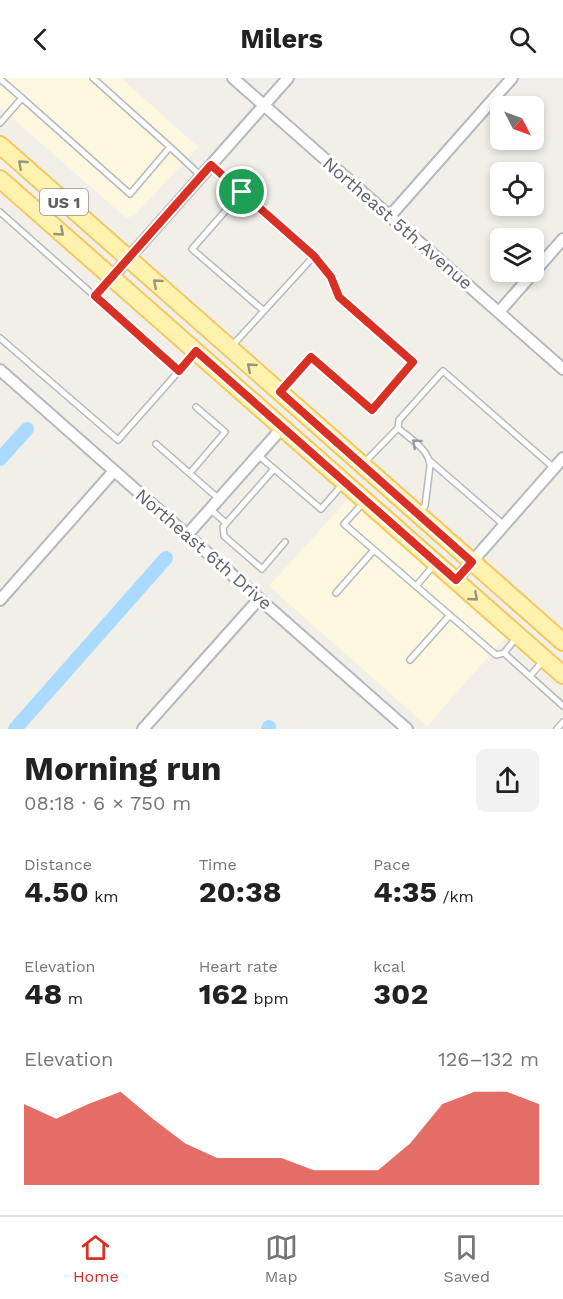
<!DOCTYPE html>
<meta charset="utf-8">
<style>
:root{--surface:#fff;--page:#f2f2f2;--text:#222;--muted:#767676;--line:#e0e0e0;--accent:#d93025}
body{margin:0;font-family:"Work Sans",sans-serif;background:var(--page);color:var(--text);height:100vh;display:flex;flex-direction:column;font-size:22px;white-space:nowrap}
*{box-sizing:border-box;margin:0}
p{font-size:20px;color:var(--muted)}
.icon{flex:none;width:33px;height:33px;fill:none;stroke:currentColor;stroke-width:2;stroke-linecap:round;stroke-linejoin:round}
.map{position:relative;height:651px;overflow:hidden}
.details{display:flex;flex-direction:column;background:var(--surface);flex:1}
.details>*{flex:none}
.needle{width:39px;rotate:132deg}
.tools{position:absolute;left:490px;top:18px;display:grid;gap:12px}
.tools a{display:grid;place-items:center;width:54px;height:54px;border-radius:9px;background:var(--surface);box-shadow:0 3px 9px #0003;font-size:30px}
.pin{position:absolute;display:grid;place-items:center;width:51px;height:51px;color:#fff;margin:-26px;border:3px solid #fff;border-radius:50%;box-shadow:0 2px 6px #0007}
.round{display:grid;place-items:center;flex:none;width:63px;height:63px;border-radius:9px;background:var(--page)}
.head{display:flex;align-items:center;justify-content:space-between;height:102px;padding:0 24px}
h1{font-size:33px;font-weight:700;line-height:45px}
.stats{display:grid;grid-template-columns:repeat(3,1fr);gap:9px;height:102px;padding:6px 24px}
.stats div{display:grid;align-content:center}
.stats b{font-size:30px;font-weight:700}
.stats small{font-size:16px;font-weight:400}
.stats p{font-size:16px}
.chart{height:168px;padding:12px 24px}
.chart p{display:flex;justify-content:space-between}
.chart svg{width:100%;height:108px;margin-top:6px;fill:var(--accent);opacity:.7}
header{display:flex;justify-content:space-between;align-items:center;height:78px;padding:0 24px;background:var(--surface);font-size:27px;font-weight:700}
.dock{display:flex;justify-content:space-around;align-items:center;height:84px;border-top:2px solid var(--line);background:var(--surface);font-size:16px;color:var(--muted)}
.dock a{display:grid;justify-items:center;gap:3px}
.dock .on{color:var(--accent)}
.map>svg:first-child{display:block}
</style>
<header><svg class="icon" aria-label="back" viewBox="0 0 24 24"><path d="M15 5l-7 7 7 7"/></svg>Milers<svg class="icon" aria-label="search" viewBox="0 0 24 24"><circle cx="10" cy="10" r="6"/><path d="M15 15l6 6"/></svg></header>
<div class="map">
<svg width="563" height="651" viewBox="0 0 563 651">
<rect width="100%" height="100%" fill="#f1efe8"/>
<path fill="#fef7e0" d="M0,0H121L198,69L135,137L126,140L0,29Z
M350,419L506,559L427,648L269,508Z"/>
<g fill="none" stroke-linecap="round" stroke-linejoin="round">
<path stroke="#aadaff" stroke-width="14" d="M0,381L27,351
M15,651L166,480
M268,651L269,649"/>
<defs>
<path id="service" d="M0,1L22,20
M0,45L22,20L130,116L170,69L93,0
M170,69L201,98
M211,87L314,178L231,269
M242,114L192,171L264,233
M0,134L179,293
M95,218L111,201
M0,260L118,362L194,276
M282,312L311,279L372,332L413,284L339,219L331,199L314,178
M398,350L399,342L443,293L554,390
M156,366L219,421
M258,377L321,431L343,406
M430,383L504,447
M364,385L398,350C409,360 430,372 430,388L425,428L419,435
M274,391L223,449L224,458L262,491L285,464
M190,395L225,354L196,329
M364,424L344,446L496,577L504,575L516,560
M210,431L226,445
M416,508L435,486
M336,515L374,472
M504,575L563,628
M410,582L450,537
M530,598L543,583
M557,651L563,644"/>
<path id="minor" d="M233,0L563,291
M390,138L512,0
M112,199L288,0
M499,234L563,161
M0,292L407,651
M187,457L282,350
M456,502L563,380
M0,522L114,393
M143,651L259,521"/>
<path id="primary" d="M0,67L563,564
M0,101L563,597"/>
</defs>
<use href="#service" stroke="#b5b8bc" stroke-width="8"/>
<use href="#minor" stroke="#b5b8bc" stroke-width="14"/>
<use href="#primary" stroke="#f2c960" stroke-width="20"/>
<use href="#service" stroke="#fff" stroke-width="5"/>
<use href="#minor" stroke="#fff" stroke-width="10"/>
<use href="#primary" stroke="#fff2af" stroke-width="16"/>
</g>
<defs><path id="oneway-chevron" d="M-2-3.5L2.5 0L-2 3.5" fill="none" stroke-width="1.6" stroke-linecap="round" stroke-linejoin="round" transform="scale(1.5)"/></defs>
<g stroke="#979581">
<use href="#oneway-chevron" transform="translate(22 86) rotate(-139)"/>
<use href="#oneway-chevron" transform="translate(60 154) rotate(41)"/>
<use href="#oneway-chevron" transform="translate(157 205) rotate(-139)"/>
<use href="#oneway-chevron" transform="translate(251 289) rotate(-139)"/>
<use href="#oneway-chevron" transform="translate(474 519) rotate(41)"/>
</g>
<use stroke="#979a9d" href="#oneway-chevron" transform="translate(416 365) rotate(-139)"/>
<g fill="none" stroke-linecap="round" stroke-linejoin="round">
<defs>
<path id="route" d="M211,87L314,178L331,199L339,219L413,284L372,332L311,279L280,314L472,484L456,502L196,273L179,293L95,218Z"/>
</defs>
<use href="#route" stroke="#fff" stroke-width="12"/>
<use href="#route" stroke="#d93025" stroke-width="8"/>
</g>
<g text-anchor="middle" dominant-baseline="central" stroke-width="6" stroke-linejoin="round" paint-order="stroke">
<rect fill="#fff" stroke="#8f9295" stroke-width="1.5" x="40" y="111" width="48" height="26" rx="4.5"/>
<g font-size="16" font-weight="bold" fill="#5f6368">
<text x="64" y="124">US 1</text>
</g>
<g font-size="18" fill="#5f6368" stroke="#fff">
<text transform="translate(398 145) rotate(41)">Northeast 5th Avenue</text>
<text transform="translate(204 471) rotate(41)">Northeast 6th Drive</text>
</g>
</g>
</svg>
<div class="tools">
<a><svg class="needle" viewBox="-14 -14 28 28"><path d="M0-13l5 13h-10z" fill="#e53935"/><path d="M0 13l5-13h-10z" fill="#767676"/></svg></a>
<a><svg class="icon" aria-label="locate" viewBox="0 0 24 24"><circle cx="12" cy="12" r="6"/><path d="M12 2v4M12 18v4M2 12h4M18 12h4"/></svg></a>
<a><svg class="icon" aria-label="layers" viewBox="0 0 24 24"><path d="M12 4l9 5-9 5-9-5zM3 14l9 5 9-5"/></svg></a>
</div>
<div class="pin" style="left:242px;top:114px;background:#1e9e55"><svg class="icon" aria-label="arrive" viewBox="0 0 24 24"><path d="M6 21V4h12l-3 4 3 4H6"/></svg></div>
</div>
<section class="details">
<div class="head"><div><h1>Morning run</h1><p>08:18 · 6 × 750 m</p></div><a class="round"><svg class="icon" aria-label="share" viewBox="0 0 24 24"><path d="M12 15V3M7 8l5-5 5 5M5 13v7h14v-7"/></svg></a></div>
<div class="stats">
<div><p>Distance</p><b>4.50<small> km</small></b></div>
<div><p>Time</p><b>20:38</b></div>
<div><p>Pace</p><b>4:35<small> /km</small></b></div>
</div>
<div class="stats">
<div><p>Elevation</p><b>48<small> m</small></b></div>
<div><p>Heart rate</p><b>162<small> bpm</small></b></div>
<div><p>kcal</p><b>302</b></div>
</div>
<div class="chart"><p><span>Elevation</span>126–132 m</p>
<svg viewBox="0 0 160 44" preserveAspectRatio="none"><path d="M0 44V11L10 17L20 11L30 6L40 17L50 27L60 33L70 33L80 33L90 38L100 38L110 38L120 27L130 11L140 6L150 6L160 11V44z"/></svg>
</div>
</section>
<nav class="dock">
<a class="on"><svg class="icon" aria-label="home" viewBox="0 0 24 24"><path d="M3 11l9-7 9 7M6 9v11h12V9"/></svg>Home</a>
<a><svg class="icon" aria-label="map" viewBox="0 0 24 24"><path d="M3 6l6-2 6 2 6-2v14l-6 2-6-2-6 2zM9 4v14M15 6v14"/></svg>Map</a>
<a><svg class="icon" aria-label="saved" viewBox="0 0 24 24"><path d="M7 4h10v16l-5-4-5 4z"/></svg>Saved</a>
</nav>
